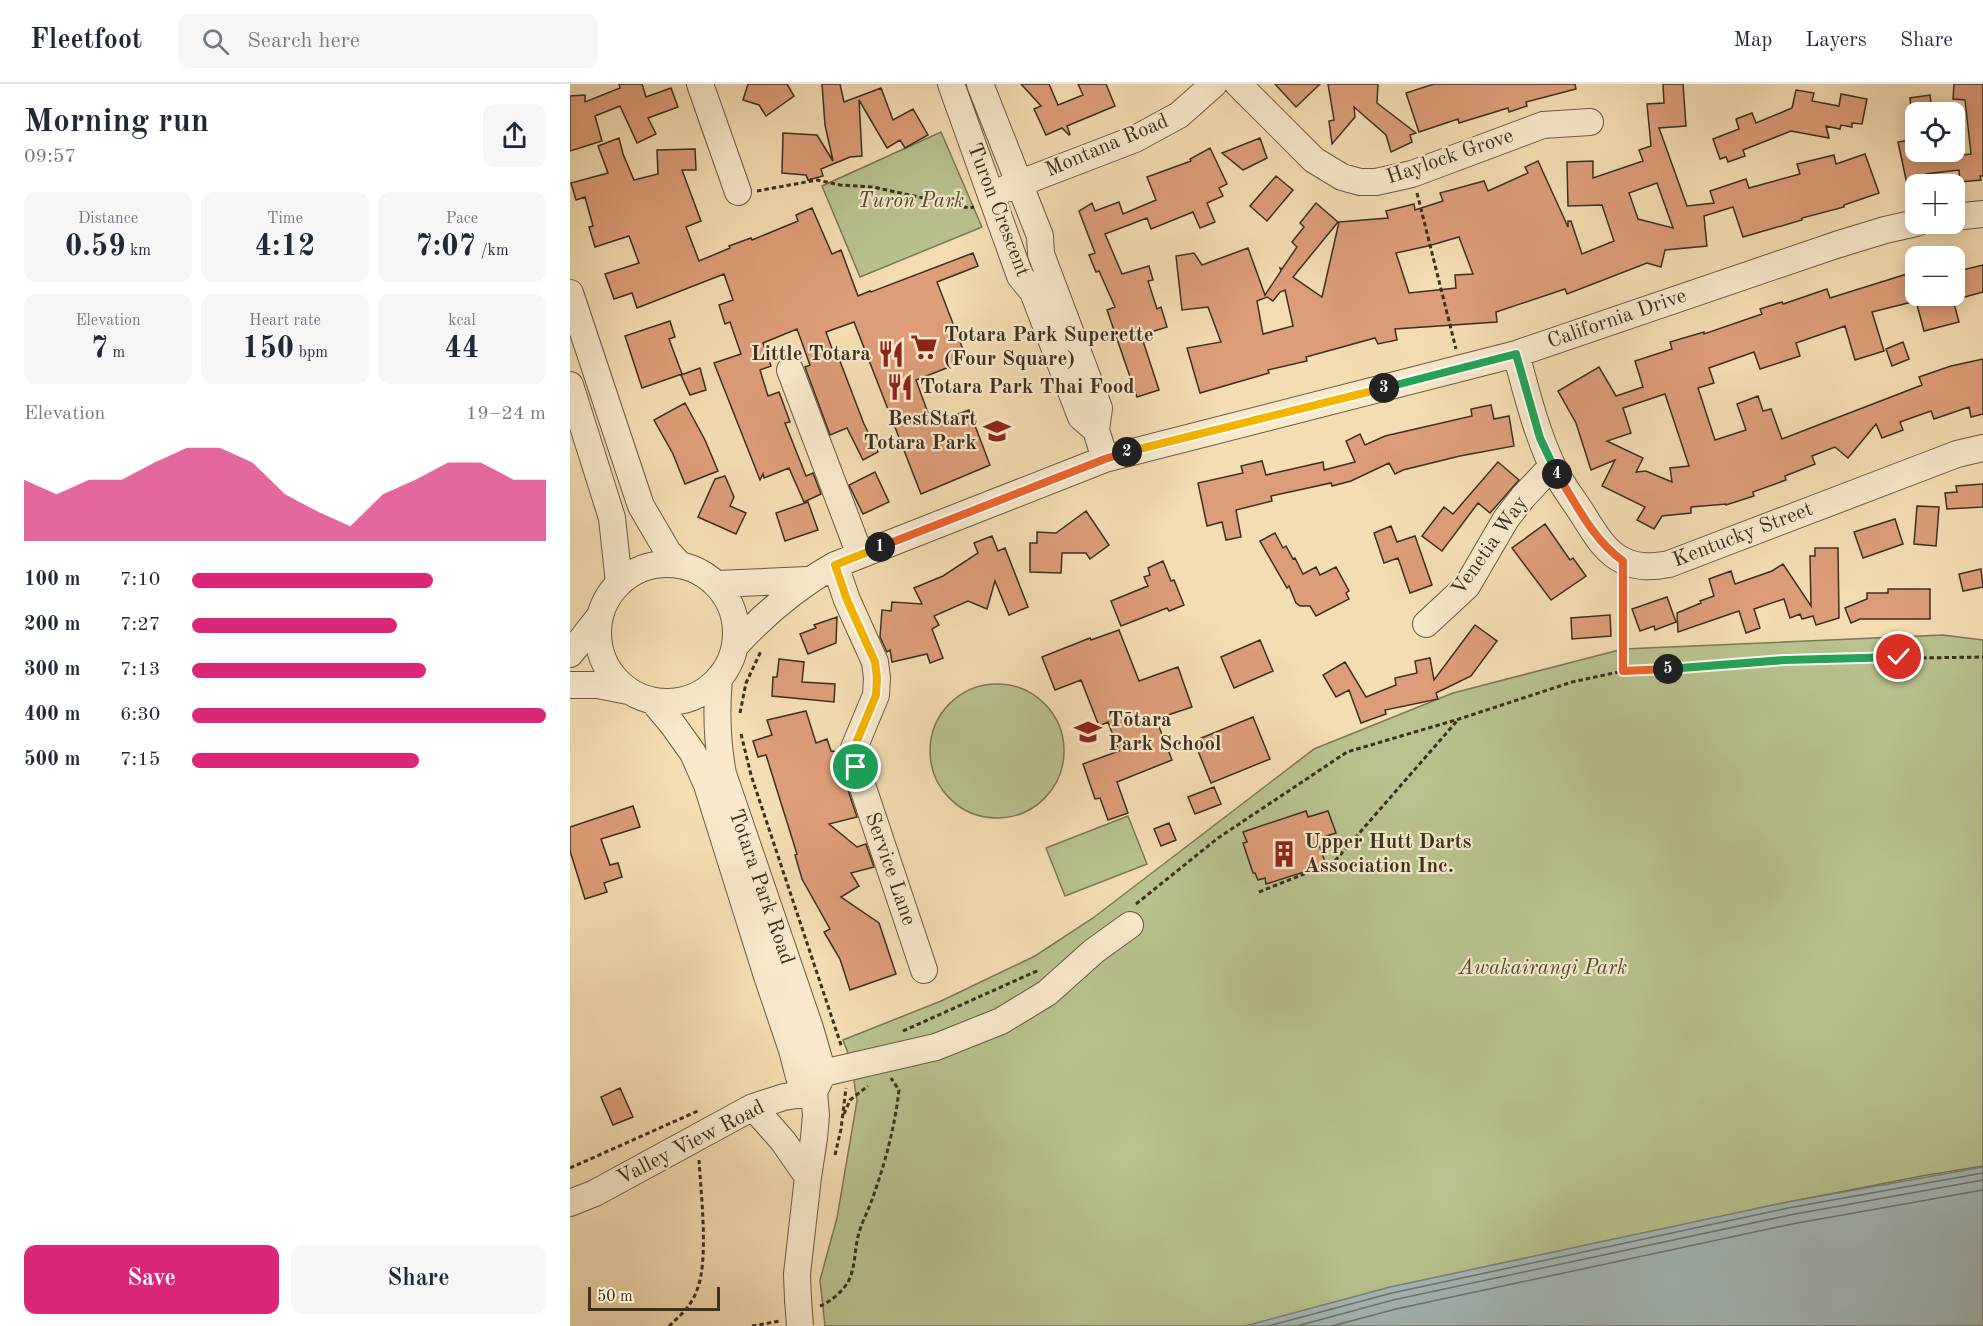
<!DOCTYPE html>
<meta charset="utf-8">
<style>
:root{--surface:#fff;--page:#f6f6f7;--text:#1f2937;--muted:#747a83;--line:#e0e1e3;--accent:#db2777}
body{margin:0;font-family:"Old Standard TT",serif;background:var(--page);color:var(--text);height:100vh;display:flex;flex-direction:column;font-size:22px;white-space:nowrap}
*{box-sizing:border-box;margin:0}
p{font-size:20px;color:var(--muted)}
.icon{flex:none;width:33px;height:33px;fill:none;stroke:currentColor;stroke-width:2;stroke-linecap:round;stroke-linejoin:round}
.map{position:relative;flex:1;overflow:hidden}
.sheet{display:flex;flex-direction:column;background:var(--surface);width:570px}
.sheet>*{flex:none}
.fabs{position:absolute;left:1335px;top:18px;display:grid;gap:12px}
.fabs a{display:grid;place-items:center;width:60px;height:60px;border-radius:12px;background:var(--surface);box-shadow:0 3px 15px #0003;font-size:30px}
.scale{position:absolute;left:18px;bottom:15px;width:132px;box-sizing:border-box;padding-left:6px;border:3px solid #3c3022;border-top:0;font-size:16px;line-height:21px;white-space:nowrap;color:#3c3022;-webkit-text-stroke:4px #f8e9cc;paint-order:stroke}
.pin{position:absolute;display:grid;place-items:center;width:51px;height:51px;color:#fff;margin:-26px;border:3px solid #fff;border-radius:50%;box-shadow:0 2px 6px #0007}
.km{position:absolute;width:30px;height:30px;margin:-15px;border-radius:50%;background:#222;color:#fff;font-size:16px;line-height:30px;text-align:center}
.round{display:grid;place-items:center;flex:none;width:63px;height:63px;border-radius:12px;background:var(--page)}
.head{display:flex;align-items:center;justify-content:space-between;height:102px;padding:0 24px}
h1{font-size:33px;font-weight:600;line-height:45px}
.figures{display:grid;grid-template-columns:repeat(3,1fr);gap:9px;height:102px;padding:6px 24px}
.figures div{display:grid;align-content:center;border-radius:12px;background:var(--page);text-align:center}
.figures b{font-size:30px;font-weight:600}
.figures small{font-size:16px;font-weight:400}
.figures p{font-size:16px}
.chart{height:168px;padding:12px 24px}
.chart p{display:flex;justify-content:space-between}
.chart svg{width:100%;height:108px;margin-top:6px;fill:var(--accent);opacity:.7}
.cta{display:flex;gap:12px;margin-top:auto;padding:12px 24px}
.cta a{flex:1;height:69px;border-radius:12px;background:var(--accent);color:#fff;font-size:24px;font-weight:600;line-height:69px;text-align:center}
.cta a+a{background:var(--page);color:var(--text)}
ul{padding:0 24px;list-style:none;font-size:20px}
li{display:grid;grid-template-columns:96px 72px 1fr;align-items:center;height:45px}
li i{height:15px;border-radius:8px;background:var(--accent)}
header{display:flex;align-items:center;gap:36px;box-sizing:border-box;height:84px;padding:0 30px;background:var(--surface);border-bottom:2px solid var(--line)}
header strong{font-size:28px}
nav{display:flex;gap:33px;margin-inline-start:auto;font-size:21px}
.search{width:420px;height:54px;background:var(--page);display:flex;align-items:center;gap:15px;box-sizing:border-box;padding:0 21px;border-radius:12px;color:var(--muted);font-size:22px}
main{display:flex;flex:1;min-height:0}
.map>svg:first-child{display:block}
</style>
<header>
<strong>Fleetfoot</strong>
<div class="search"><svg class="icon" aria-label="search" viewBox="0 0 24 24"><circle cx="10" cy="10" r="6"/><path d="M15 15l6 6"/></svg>Search here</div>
<nav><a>Map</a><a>Layers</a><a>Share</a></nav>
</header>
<main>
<section class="sheet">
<div class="head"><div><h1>Morning run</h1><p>09:57</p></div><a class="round"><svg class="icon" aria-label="share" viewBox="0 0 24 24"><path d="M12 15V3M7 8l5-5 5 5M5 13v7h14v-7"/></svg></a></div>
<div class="figures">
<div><p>Distance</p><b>0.59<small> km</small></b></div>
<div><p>Time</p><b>4:12</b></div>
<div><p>Pace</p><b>7:07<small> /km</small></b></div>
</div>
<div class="figures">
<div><p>Elevation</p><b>7<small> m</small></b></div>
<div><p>Heart rate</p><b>150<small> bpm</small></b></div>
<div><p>kcal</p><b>44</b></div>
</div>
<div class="chart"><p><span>Elevation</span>19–24 m</p>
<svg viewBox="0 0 160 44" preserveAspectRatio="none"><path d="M0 44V19L10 25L20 19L30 19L40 12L50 6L60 6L70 12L80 25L90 32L100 38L110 25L120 19L130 12L140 12L150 19L160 19V44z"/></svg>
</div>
<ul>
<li><b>100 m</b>7:10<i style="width:68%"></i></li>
<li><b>200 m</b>7:27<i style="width:58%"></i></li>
<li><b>300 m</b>7:13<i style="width:66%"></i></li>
<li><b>400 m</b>6:30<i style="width:100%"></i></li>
<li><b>500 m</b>7:15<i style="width:64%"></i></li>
</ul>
<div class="cta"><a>Save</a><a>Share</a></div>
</section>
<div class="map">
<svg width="1413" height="1242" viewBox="0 0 1413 1242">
<rect width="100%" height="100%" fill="#f4ddb1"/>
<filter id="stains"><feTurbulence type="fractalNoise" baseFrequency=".00333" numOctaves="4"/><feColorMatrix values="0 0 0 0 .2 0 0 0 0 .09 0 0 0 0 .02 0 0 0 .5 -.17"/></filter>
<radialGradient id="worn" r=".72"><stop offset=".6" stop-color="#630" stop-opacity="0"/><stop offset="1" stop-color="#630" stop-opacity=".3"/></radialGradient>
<path fill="#b9c28e" stroke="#7a7958" stroke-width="1.5" d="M371,48L412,143L290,193L252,102Z
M1373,551L1413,556V1082L1352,1092L1188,1124L922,1198L735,1242H255L250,1196L267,1134L287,1017L281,977L273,956L371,917L465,872L523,834L744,665L883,609L1053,565Z
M360 667a67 67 0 1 1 134 0a67 67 0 1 1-134 0Z
M558,732L577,780L495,812L476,764Z"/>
<path fill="#a2b8b8" stroke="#79827c" stroke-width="1.5" d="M1413,1083V1242H675L820,1203L1217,1118Z"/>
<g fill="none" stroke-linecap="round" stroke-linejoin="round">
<path stroke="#6f746d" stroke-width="1.5" d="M698,1242L822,1209L1218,1124L1413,1089
M727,1242L823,1216L1220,1131L1413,1096
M762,1242L826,1225L1222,1140L1413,1106"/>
</g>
<path fill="#dd9d78" stroke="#3c3022" stroke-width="1.5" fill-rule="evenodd" d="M49,0H72L76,13L101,4L108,23L78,34L86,50L67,59L50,22L25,32L32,57L0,67V12L15,11V18L50,4Z
M178,0H217L224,12L196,32L189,21L173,16Z
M252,0H270L274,18L311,4L323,36L343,25L358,51L335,64L330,56L317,64L289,16L292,72L280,73L251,85L253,92L238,96L236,91L212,89L213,49L247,51L263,77L255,41Z
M451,0H479L488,21L513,11L508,0H536L545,22L497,42L500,50L499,51L492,44L476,51L464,25L471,22Z
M705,0H750L726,23Z
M758,0H808L807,19L846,49L840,51L842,58L821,68L816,51L784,23L785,33L762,60L759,37L764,36Z
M864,0H1005L1006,5L956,18L957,22L939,28L938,24L889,39L888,35L849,48L836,9Z
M1093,0H1113L1116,42L1089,44L1117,122L1144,119L1140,107L1176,95L1179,104L1230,90L1227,80L1264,71L1266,80L1295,70L1309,109L1274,121V123L1232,134V136L1173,153L1163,123L1134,132L1137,162L1095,166L1091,183L1077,179L997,210L995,205L926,228L927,238L825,245L827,256L808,260L805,254L736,273L737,277L698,286L699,289L630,309L617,264L651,258L638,223L612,226L606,172L624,169L632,181L678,164L695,211L711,187L710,184L712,185L727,163L722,158L734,143L730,139L746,119L768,138L723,193L752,213L769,138L818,134L816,127L844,120L845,126L873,117L870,109L914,97L918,107L958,89L955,83L968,77L998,143V137H1001L1012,170L1044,157L1032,121L998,122L997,78L1023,77V94L1073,77L1069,66L1081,62L1077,20L1094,19ZM1087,99L1103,144L1068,135L1059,109ZM889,153L903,190L885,191L886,204L839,209L826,169L858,162ZM715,206L723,242L693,250L687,217L697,213L703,217L710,208Z
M1384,0H1413V92H1410L1411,96L1390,98L1389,86L1356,90L1358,100H1337L1328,58L1346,55V68H1351L1353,75L1401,70L1395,16L1383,15Z
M1226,6L1244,9L1242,17L1269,22L1271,10L1297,15L1292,40L1282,39V43L1271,41L1270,45L1256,42L1259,54L1221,47L1173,66L1175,72L1158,78L1156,73L1150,75L1143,55L1169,45L1166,35L1182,29L1186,39L1222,24Z
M1360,11L1362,28H1341L1340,14Z
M49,54L53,70L64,96L88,90L87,66L125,65L126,86H112L131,137L116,143L129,177L160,164L159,162L181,154L182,156L228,137L226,131L242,124L262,170L271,166L288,212L300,207L301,208L403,169L408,182L367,198L397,276L346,296L362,340L399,326L420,381L351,410L284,238L256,248L265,273L268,272L294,340L308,368L293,376L277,344L260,351L235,283L240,281L227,245L193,259L201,282L190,286L198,312L209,308L220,338L215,339L236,392L243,389L251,410L234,418L219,384L194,394L193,390L190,396L144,279L171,270L160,238L155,240L149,221L163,216L154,190L67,224L62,209L44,215L35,190L69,179L59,152L25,163L19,143L23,142L15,113L6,116L1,99L38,89L28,62Z
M690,54L697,74L673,86L652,69Z
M640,64L657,100L649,104L653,112L637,119L645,138L630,144L623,128L581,145L577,134L535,150L552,190L579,182L583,196L578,197L587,225L591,223L597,243L571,251L589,306L567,313L537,226L545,223L529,187L526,188L519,171L525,169L509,127L522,119L525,127L549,118L553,130L586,116L577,93L621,77L620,75Z
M706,92L723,106L697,137L680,122Z
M1413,181V208L1384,216V188Z
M1340,189L1342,198H1346V212H1382L1389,238L1354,247L1346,217L1302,228L1314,267L1285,276L1275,242L1226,259L1230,272L1190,285L1184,268L1139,284L1144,299L1128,304L1145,356L1176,346L1167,320L1188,312L1193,327L1201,325L1212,355L1352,301L1349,293L1381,282L1413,275V330L1401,333L1399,323L1364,335L1361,327L1330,338L1333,346L1312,354L1306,340L1278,374L1265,363L1242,372L1245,380L1215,392L1216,396L1183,408L1184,412L1156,421V420L1121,423V429L1092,432L1084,445L1067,436L1075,423L1032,402L1045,376L1021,386L1006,339L988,307L1029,283L1046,312L1073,303L1065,277L1102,265L1100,258L1134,248V250L1192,230L1190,225L1212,218L1213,220L1257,205L1260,214ZM1095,310L1119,382L1100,384L1102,398L1076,387L1066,388L1073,374L1037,357L1061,349L1053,324Z
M100,237L105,253L99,255L112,290L72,304L55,252Z
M1333,258L1339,275L1322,282L1316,265Z
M130,284L136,306L120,311L111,291Z
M115,319L135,356L148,387L115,400L103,370L84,336Z
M921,321L924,335L939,332L944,362L890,372L833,386L825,390L819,379L781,397L762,402L761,399L701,412L702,417L666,426L671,453L656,456L652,438L637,442L628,399L673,389L671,382L692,377L696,391L753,378L754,386L785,378L776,357L790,350L795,361L815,352L902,332L901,325Z
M928,378L949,396L920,429L908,419L872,467L852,452L874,423L883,430Z
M305,388L319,418L293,430L279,401Z
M155,392L164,413L160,422L176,429L166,450L128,433L145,395Z
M1413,400V423L1377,425L1375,409L1387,408L1386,402Z
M238,418L248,446L215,457L206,429Z
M1347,422L1369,423L1366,462L1344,460Z
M516,427L539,461L520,475L516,469H492L491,489L460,488V459H467V448L486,449Z
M1325,435L1333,460L1293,474L1284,448Z
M975,440L1000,476L1003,474L1016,492L981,516L942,464Z
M821,442L827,458L845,452L862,501L840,509L828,474L814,479L804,449Z
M705,449L713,464L716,462L723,475L725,474L733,490L746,483L750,491L766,483L779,507L776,509L779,515L746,532L740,522H730L726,519L719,502L717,504L690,457Z
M422,452L428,467L435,464L458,523L439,531L425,497L417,525L398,517L364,532L369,541L362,545L373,574L360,579L357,570L322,578L320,566L317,568L310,553L312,526L321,527L322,518L352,520L344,504L373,492L408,469L404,459Z
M1245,464H1268L1269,534L1246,541L1243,532L1232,535L1230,530L1220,534L1214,515L1184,525L1190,544L1176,549L1169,527L1108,548L1107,529L1131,519L1130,517L1144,512L1139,495L1161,487L1165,500L1202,487L1213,480L1241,522L1240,472H1245Z
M593,477L601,497L604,496L614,521L599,527L597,524L551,542L541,517L578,502L574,493L580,491L578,484Z
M1411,485L1413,503L1393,507L1389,490Z
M1318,505H1360V535H1290L1281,539L1275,524L1297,515V509H1318Z
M1097,513L1106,538L1085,546L1084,542L1070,547L1062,525Z
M1040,531L1041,552L1002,555L1001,534Z
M267,533L266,559L238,570L230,550L246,544L244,541Z
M905,541L927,557L901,592L866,609L868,615L815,626L816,630L791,639L779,606L766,613L753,591L775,578L796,613L826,601L825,594L847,589L845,577L860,574L864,596Z
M549,546L569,597L608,583L622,623L586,635L602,676L547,698L558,729L538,736L530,714L525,715L513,680L549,667L538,638L529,642L511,596L485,606L472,573L520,554L521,556Z
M690,556L703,587L664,604L651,573Z
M209,575L234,578L232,598L265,600L264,618L202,612L203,593H207Z
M236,627L246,659L257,655L261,667L269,668L272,688L287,733L259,740L287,763L296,760L304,783L281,789L289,802L271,813L309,839L326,890L280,906L270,875L254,848L260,845L232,795L225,771L227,770L196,671L188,673L183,657L202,651L197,636Z
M683,633L700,675L641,699L624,657Z
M644,703L651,720L625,730L618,713Z
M63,722L70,743L31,755L40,781L48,779L52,793L34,799L37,808L15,815L0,767V743Z
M736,727L738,733L758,727L766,749L747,755L756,781L696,800L695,794L688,796L685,789H683L673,759L677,758L673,748Z
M599,739L606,756L591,762L584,745Z
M50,1004L63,1033L43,1041L31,1013Z"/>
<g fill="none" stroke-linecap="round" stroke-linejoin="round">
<defs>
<path id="minor" d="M130,0L168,108
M381,0L450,192L463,208L511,333L526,346L535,375
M410,0L470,152L471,170L529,324L526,346
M668,0L744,76L772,93L790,98H806L842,90L973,41L1020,38
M435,105L565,55L609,31L644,0
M1384,133L1413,130
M0,209L71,422L98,468L110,481
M946,270C956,306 965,344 981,379C989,398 1004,416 1015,434C1025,450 1036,469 1054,477C1069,484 1083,483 1099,480L1387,370L1413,364
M220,286L290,471
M0,301L42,434L49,499
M28 549a69 69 0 1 1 138 0a69 69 0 1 1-138 0Z
M265,481L277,516L305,578L307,594L306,611L284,664L286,683L354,886
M146,500L237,496
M856,540L897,502L936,435L953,413L982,382
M165,562C195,529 226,503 265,481L535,375L946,270L1266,161L1315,146L1346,139
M0,570L30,532
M149,594C146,627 147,658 153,690L240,944L253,989L244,1008L246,1031L244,1054L238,1093L227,1190L228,1216
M0,601H28L58,607
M83,617L103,641L123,669L137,701L197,892L222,966L229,993L244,1008
M253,989L366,963L431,937L477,909L524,867L560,841
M183,1023L213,1057L238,1093
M0,1119L25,1109L183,1023L214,1013L244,1008"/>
</defs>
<use href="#minor" stroke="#6a5b46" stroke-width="28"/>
<path stroke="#3c3022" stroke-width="3" stroke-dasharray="4.5 3" stroke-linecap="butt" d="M187,107L247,96L270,101L303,103L399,124L404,123
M847,109L886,265
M1053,500V587
M170,629L176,599L191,567
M171,650L181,691L272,964
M689,808L764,778L887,637
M566,820L648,754L777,668L889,635L1002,598L1053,587L1166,581L1215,576L1413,573
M333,947L469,886
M274,1030L280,1016L298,1002
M265,1071L271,1045L276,1004
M0,1084L130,1026
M250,1222C259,1219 273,1207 278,1198C286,1183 284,1165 289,1149C293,1135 300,1123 304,1110C316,1076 325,1041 329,1006L321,994
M99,1242C110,1232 122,1221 127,1206C139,1176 131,1111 129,1076
M182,1242L210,1237"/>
<use href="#minor" stroke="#f8e9cc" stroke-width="26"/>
<defs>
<path id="minor-bridge" d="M228,1216L230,1242"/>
</defs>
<use href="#minor-bridge" stroke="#6a5b46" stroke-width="28" stroke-linecap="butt"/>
<use href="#minor-bridge" stroke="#f8e9cc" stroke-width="26"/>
</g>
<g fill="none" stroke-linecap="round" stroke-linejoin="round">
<defs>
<path id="split-1" d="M286,683L284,664L306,611L307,594L305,578L277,516L265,481L310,463"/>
<path id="split-2" d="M310,463L535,375L557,368"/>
<path id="split-3" d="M557,368L814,304"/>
<path id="split-4" d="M814,304L946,270L970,354L987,390"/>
<path id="split-5" d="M987,390C1007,421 1023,456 1053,477V587L1098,585"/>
<path id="split-6" d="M1098,585L1215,576L1329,573"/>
</defs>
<use href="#split-1" stroke="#fff" stroke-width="12"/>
<use href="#split-2" stroke="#fff" stroke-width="12"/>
<use href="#split-3" stroke="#fff" stroke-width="12"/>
<use href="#split-4" stroke="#fff" stroke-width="12"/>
<use href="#split-5" stroke="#fff" stroke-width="12"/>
<use href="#split-6" stroke="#fff" stroke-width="12"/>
<use href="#split-1" stroke="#f5b400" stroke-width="8"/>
<use href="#split-2" stroke="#f0652b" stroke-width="8"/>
<use href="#split-3" stroke="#f5b400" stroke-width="8"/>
<use href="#split-4" stroke="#22a559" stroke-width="8"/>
<use href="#split-5" stroke="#f0652b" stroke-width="8"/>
<use href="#split-6" stroke="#22a559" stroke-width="8"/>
</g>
<defs>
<symbol id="supermarket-bare" viewBox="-9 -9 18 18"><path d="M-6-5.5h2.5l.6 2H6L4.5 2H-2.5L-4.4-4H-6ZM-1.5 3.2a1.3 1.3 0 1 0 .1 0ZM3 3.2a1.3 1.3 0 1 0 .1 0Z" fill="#8f2418" stroke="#f8e9cc" stroke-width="2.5" paint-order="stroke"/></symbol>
<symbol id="restaurant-bare" viewBox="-9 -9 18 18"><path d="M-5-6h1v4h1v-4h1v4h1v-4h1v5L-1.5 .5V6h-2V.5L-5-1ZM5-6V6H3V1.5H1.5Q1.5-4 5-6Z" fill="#8f2418" stroke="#f8e9cc" stroke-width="2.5" paint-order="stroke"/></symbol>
<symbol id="school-bare" viewBox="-9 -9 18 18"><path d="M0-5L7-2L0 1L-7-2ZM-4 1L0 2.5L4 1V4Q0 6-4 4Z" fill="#8f2418" stroke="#f8e9cc" stroke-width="2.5" paint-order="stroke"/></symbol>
<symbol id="building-bare" viewBox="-9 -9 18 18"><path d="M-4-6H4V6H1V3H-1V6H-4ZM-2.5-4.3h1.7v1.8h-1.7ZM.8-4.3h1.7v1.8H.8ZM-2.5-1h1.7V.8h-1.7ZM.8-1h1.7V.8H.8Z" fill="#8f2418" stroke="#f8e9cc" stroke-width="2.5" paint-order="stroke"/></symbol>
</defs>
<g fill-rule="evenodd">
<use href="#supermarket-bare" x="335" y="244" width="38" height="38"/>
<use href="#restaurant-bare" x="302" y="251" width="38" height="38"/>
<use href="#restaurant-bare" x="311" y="284" width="38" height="38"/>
<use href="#school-bare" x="408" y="328" width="38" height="38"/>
<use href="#school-bare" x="499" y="629" width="38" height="38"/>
<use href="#building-bare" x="695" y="751" width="38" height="38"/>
</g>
<g text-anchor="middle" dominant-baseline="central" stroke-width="4.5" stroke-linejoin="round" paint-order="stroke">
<g font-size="21" fill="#3c3022" stroke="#f8e9cc">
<text transform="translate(537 62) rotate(-23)">Montana Road</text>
<text transform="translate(880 73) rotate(-19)">Haylock Grove</text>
<text transform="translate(428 126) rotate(69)">Turon Crescent</text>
<text transform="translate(1047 235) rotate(-19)">California Drive</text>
<text transform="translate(1173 451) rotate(-21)">Kentucky Street</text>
<text transform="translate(920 462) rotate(-55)">Venetia Way</text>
<text transform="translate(320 785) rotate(71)">Service Lane</text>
<text transform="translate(191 803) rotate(71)">Totara Park Road</text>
<text transform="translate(121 1059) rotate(-27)">Valley View Road</text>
</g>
<g font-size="21" font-style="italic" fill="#554d38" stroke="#f8e9cc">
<text x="341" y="117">Turon Park</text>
<text x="973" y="884">Awakairangi Park</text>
</g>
<g font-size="21" font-weight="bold" fill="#3c3022" stroke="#f8e9cc" text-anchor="start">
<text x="374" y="251">Totara Park Superette<tspan x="374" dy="24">(Four Square)</tspan></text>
<text x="301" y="270" text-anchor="end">Little Totara</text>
<text x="350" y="303">Totara Park Thai Food</text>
<text x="407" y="335" text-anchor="end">BestStart<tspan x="407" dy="24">Totara Park</tspan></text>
<text x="538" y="636">Tōtara<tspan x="538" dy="24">Park School</tspan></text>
<text x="734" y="758">Upper Hutt Darts<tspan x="734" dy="24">Association Inc.</tspan></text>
</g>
</g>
<rect width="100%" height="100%" filter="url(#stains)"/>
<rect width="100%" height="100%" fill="url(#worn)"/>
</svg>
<div class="fabs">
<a><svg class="icon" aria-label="locate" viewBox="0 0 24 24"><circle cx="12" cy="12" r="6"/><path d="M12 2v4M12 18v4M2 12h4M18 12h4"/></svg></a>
<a>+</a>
<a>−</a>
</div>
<div class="scale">50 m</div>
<div class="pin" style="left:286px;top:683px;background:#1e9e55"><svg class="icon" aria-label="arrive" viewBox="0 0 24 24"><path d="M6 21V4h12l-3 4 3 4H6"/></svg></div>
<div class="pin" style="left:1329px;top:573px;background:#d93025"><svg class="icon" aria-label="check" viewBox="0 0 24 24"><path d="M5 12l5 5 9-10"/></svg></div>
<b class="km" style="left:310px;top:463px">1</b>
<b class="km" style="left:557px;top:368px">2</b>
<b class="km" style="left:814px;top:304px">3</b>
<b class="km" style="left:987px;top:390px">4</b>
<b class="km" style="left:1098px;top:585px">5</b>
</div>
</main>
